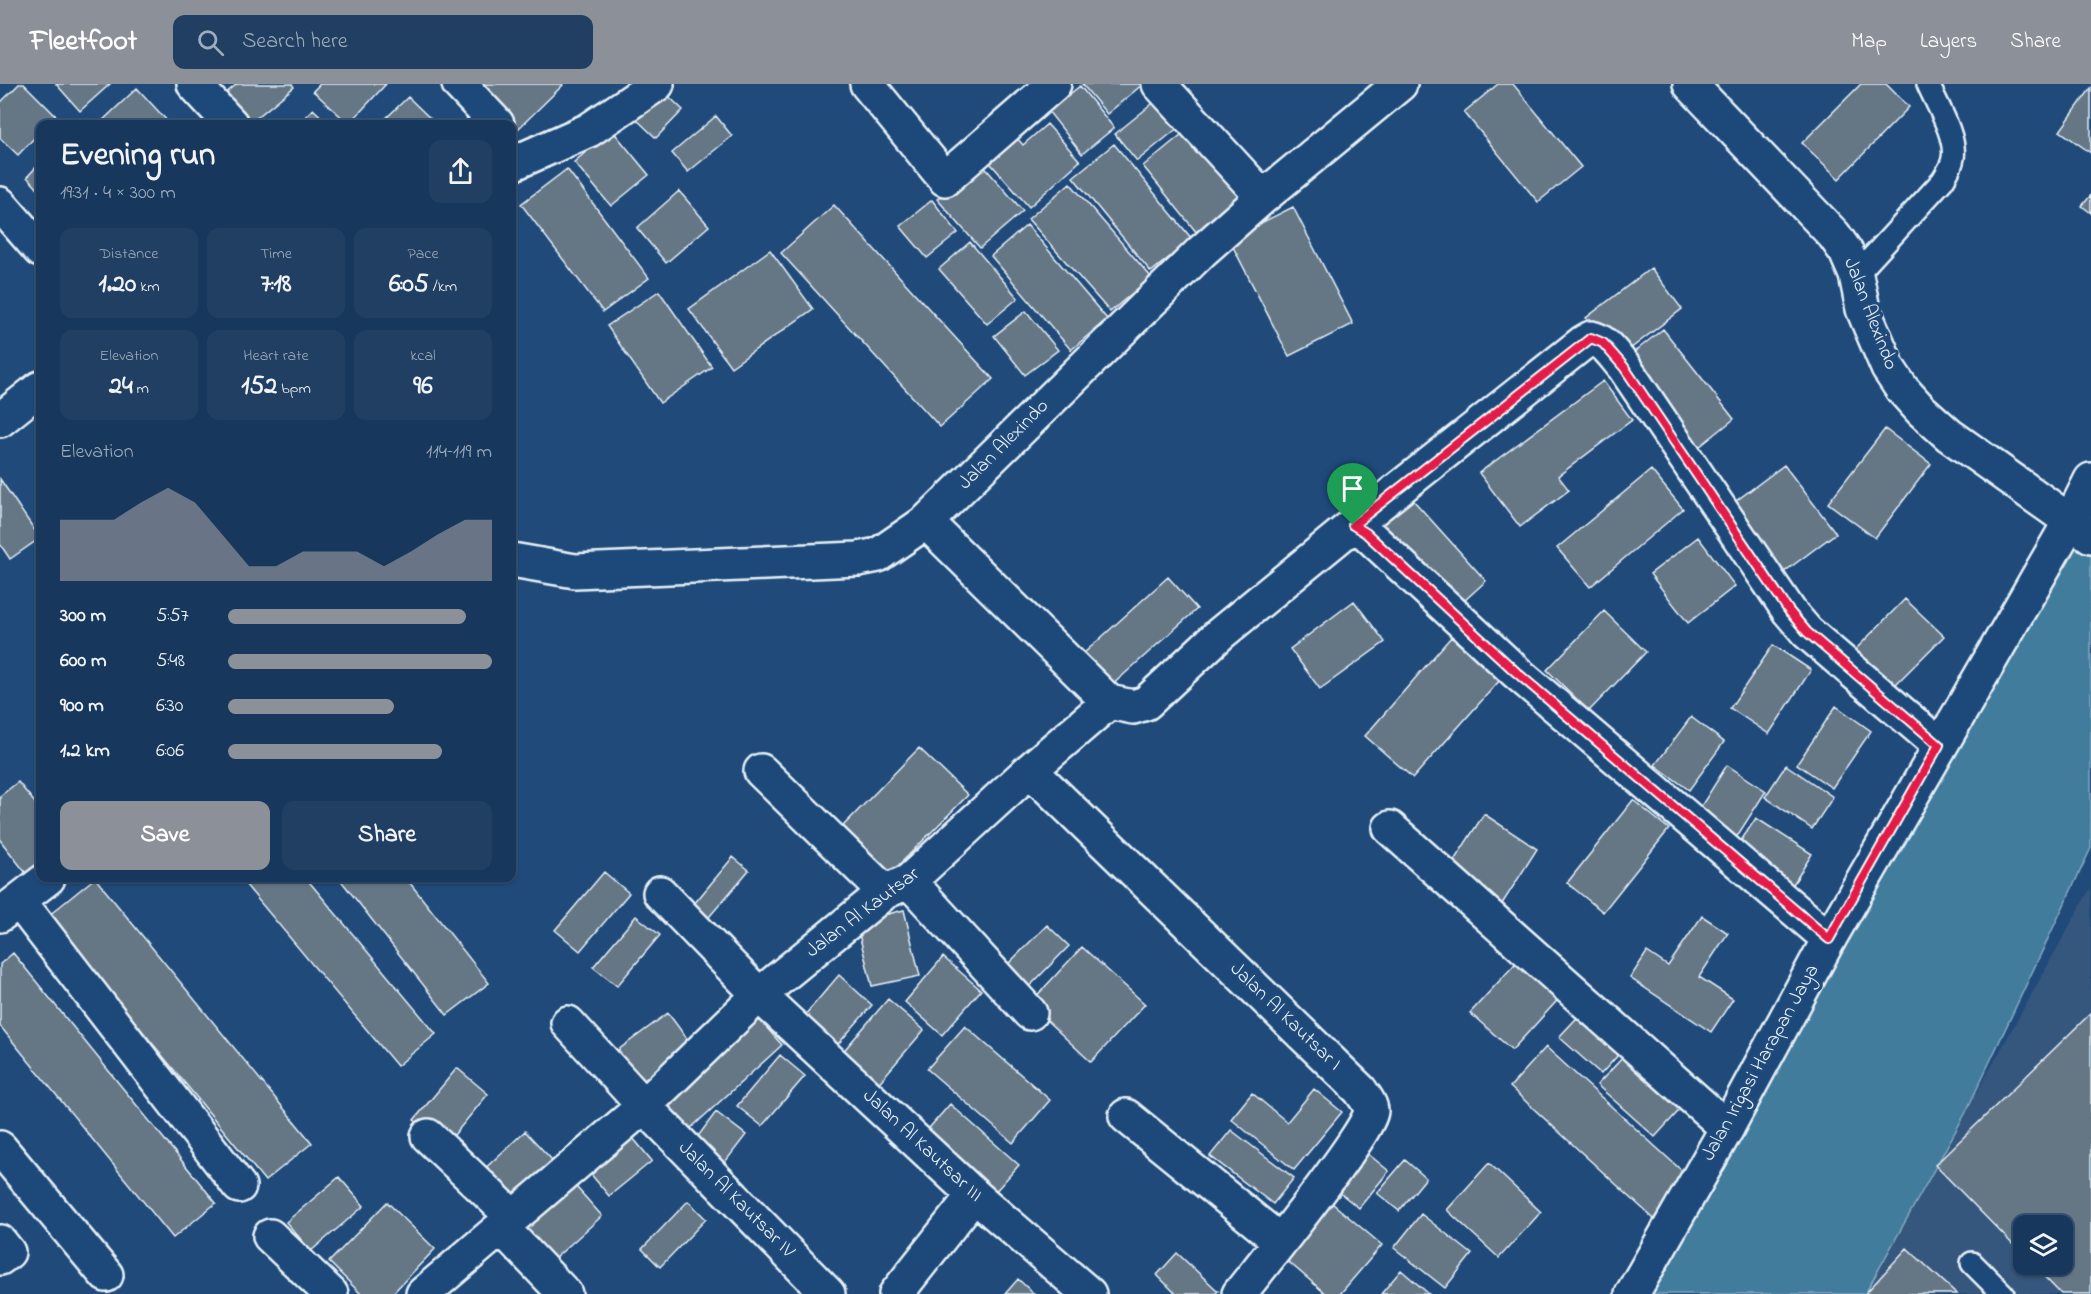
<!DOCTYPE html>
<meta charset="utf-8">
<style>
:root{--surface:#17385c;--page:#203f62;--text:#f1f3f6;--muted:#9eacbb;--line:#365272;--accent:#8c9099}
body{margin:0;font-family:"Indie Flower",sans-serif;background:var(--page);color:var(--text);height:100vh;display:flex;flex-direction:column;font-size:22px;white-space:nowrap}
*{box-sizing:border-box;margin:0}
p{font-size:20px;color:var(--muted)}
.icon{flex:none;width:33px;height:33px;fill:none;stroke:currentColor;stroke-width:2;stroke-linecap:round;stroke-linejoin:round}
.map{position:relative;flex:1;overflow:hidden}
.panel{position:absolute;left:36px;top:36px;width:480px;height:762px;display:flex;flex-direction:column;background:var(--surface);border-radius:12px;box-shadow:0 2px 4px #0004,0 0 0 2px var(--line)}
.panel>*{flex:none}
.controls{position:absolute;left:2013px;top:1131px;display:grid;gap:12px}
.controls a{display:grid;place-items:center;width:60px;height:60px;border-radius:12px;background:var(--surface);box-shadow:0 2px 4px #0004,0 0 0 2px var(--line);font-size:30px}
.pin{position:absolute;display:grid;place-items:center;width:51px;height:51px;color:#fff;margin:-62px -26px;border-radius:50% 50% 50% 0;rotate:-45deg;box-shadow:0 0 6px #0007}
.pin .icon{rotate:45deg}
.round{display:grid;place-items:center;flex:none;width:63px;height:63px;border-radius:12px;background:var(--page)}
.head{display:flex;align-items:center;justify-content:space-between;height:102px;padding:0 24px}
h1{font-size:33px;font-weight:700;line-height:45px}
.figures{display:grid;grid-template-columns:repeat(3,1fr);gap:9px;height:102px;padding:6px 24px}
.figures div{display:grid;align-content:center;border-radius:12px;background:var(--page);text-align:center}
.figures b{font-size:26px;font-weight:700}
.figures small{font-size:16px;font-weight:400}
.figures p{font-size:16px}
.chart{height:168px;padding:12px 24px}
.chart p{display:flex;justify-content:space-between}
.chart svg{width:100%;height:108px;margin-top:6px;fill:var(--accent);opacity:.7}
.cta{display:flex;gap:12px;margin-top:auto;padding:12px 24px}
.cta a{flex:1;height:69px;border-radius:12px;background:var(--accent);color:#fff;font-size:24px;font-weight:700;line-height:69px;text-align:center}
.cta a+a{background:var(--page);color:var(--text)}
ul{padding:0 24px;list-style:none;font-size:20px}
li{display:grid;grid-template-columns:96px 72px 1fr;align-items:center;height:45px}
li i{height:15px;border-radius:8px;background:var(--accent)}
header{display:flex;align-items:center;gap:36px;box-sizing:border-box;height:84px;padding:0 30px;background:var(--accent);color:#fff}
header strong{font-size:28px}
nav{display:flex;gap:33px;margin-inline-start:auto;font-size:21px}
.search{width:420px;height:54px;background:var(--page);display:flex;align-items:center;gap:15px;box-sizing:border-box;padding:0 21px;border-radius:12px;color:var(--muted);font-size:22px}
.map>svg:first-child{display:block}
</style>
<header>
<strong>Fleetfoot</strong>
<div class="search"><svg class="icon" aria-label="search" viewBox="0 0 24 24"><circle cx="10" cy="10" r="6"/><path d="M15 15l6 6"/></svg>Search here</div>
<nav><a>Map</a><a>Layers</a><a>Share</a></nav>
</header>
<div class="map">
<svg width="2091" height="1210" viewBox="0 0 2091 1210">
<rect width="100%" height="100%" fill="#1f4a7a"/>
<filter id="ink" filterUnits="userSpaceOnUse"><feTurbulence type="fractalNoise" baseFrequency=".0167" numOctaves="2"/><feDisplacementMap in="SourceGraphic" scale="12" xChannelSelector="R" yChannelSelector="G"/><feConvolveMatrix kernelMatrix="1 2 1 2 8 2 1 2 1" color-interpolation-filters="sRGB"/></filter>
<g filter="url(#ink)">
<path fill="#34577d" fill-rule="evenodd" d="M2091,803V1210H1865L1965,1030ZM2024,1142H2062V1180H2024Z"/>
<path fill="#437b9d" stroke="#85aac1" stroke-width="1.5" d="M2091,396V764L1965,1030L1865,1210H1634Z"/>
<path fill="#657685" stroke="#e8f1f8" stroke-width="1.5" d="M19,0H24L56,32L48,40H40V48L18,71L0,54V19Z
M56,0H110L80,27Z
M237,0H292L294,3L249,40H241L220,14Z
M320,0H386L349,40L313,7Z
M474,0H562L563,1L518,45Z
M1082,0H1143L1107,30Z
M1498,0H1513L1581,83L1538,118L1464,28Z
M1861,0H1886L1909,23L1839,95L1802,59Z
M1080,2L1114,44L1082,70L1048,27Z
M137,4L170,40H99Z
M660,4L683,26L656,54L633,32Z
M2091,4V69L2060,47Z
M408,13L436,40H380Z
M1157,16L1179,43L1137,77L1115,50Z
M313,25L329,40H298Z
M716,32L732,52L688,88L672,69Z
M1047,40L1080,77L1029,123L983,71L1010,46L1023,61Z
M612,46L649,91L611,122L574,78Z
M1182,50L1197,70L1209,65L1245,110L1197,149L1143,82Z
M1114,60L1192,155L1151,188L1073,93Z
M980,78L1023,127L980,164L937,115Z
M40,79V107L27,93Z
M567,85L649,194L603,228L521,120Z
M1070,99L1151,193L1110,228L1028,135Z
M679,107L709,142L666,179L637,144Z
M2091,111V129L2082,122Z
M932,116L958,149L927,174L900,142Z
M834,121L993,295L940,343L781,169Z
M1293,123L1353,240L1289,272L1229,155Z
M1027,141L1107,235L1071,266L991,172Z
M970,158L1018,214L987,240L939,185Z
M770,166L813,225L731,283L689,225Z
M1651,184L1682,225L1617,275L1586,234Z
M659,207L712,283L660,319L607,242Z
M1026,227L1058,266L1025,291L994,252Z
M1663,245L1734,335L1699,363L1628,273Z
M1603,297L1632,336L1558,392L1569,406L1520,443L1479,389Z
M1885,345L1931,380L1875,454L1828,419Z
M1784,381L1836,449L1780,491L1728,423Z
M1651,386L1683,425L1590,503L1557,464Z
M0,395L40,454L10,475L0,460Z
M1405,407L1486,497L1453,527L1372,436Z
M1698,453L1735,502L1688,539L1650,490Z
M1168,493L1197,525L1111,602L1083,570Z
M1905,515L1944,552L1891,605L1853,568Z
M1354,517L1385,558L1320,605L1290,565Z
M1604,527L1646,568L1589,627L1547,586Z
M1451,553L1500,596L1413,694L1365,652Z
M1773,561L1811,586L1769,650L1730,624Z
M1836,622L1871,647L1832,704L1797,680Z
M1691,633L1724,658L1689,706L1655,681Z
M919,664L968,711L891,789L843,742Z
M1727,681L1766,707L1732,760L1693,735Z
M1786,681L1833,713L1812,745L1765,713Z
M18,698L40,725V790L32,797L0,756V712Z
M1633,716L1669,745L1603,828L1567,799Z
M1484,730L1537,765L1500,823L1446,789Z
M1756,734L1812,770L1789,807L1732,770Z
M733,773L749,786L704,839L689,826Z
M604,788L629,809L580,867L555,846Z
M95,794L312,1059L265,1097L48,832Z
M240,794H306L436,950L397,982Z
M339,794H406L489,899L447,931Z
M904,826L920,892L872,902L856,838Z
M636,832L660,851L617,902L593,883Z
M1702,832L1728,849L1699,893L1733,915L1711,948L1630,894L1647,868L1668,882Z
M1047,841L1069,862L1024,908L1002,886Z
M1082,863L1145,920L1091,978L1029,920Z
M13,869L216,1119L173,1154L0,942V880Z
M1525,869L1566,907L1512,966L1470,929Z
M943,873L981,906L942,951L905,918Z
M839,891L872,921L832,967L799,938Z
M888,915L924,946L877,1001L841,970Z
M1588,922L1629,959L1601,990L1559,953Z
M668,929L694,964L640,1004L614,969Z
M2091,929V1210H2061L2032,1180H2062V1142H2024V1172L1935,1081Z
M757,933L782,961L679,1055L654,1027Z
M965,942L1050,1016L1013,1059L927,985Z
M1546,963L1691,1095L1654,1135L1510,1003Z
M1626,970L1685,1020L1655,1053L1597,1001Z
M780,971L805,992L762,1042L737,1022Z
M457,984L488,1010L445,1062L414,1036Z
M1314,1005L1342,1028L1294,1086L1231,1035L1252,1009L1287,1038Z
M950,1020L1019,1081L986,1118L917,1058Z
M716,1028L746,1051L719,1086L690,1063Z
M623,1042L652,1077L609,1112L580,1077Z
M1231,1046L1294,1094L1273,1120L1210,1072Z
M525,1047L553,1077L507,1120L479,1090Z
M1362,1065L1389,1087L1359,1124L1331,1102Z
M1405,1076L1426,1094L1399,1127L1377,1109Z
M1489,1079L1541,1128L1499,1174L1447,1126Z
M339,1093L364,1122L311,1167L286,1138Z
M570,1096L602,1132L544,1184L511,1149Z
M1326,1114L1382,1161L1340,1210H1326L1278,1169Z
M688,1117L706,1135L660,1183L642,1165Z
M387,1118L435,1165L392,1210H361L329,1178Z
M1421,1130L1472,1170L1445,1204L1394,1164Z
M1907,1164L1957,1210H1865Z
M1177,1169L1218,1207L1215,1210H1176L1157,1191Z
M1401,1186L1429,1210H1381Z
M1018,1195L1034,1210H1005Z"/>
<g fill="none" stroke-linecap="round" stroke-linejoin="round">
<defs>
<path id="lane" d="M1856,191L1943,96C1947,89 1952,82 1953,74C1957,53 1936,19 1928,0
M1972,1179L2003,1210"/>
<path id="street" d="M194,0L231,40
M459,0L497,40
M867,0L945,95L1054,0
M1159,0L1263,113
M1690,0L1834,151L1846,168L1856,191L1863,225L1874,251L1888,284L1902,305L1921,326L1949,351L2091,452
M512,80L589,46L657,0
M0,120L40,166
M0,336L40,304
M1353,441L1584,258L1591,254C1606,257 1614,272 1624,283L1789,527L1807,548L1939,661
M512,476L575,487L858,475L878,471L926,438L1202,167L1263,113L1400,0
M1109,618L1133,623L1146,619L1220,550L1353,441L1366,449L1516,588L1829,855
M1030,686L1360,1006C1364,1012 1371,1020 1371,1027C1371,1046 1258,1186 1239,1210
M761,687L885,808
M1390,744L1727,1044
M909,797L1030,929
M660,809L759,911L974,1111L1089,1210
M19,817L239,1102
M0,831L48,794
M568,939L644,1022L828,1210
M1126,1032L1280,1157
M428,1052L513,1133
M0,1064L106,1191
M501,1143L565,1210
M270,1152L331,1210
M0,1158L8,1168L0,1174
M423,1210L644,1022L759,911L885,808L909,797L1030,686L1109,618L926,438
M896,1210L974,1111"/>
<path id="secondary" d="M1632,1210L1727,1044L1829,855L2071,436L2091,396"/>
</defs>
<use href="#lane" stroke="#e8f1f8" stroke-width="26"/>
<use href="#street" stroke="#e8f1f8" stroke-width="38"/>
<use href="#secondary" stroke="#e8f1f8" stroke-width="38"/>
<use href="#lane" stroke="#1f4a7a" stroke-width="21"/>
<use href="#street" stroke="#1f4a7a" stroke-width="33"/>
<use href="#secondary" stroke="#1f4a7a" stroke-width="33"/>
</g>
</g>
<g fill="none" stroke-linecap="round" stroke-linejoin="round" filter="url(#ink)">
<defs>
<path id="route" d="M1591,254L1603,259L1624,283L1789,527L1807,548L1939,661L1829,855L1516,588L1366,449L1353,441Z"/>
</defs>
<use href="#route" stroke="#fff" stroke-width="12"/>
<use href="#route" stroke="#e11d48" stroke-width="8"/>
</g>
<g text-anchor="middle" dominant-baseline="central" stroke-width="6" stroke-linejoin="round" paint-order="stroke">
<g font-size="20" fill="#e8f1f8" stroke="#1f4a7a">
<text transform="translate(1870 230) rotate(69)">Jalan Alexindo</text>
<text transform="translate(1004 361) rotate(-45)">Jalan Alexindo</text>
<text transform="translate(863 829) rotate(-37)">Jalan Al Kautsar</text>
<text transform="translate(1285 933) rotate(44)">Jalan Al Kautsar I</text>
<text transform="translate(1761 979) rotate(-61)">Jalan Irigasi Harapan Jaya</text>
<text transform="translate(922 1062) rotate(43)">Jalan Al Kautsar III</text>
<text transform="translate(736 1116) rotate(45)">Jalan Al Kautsar IV</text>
</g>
</g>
</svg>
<div class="controls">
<a><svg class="icon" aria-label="layers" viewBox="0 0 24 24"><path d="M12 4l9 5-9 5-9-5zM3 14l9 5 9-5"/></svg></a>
</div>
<div class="pin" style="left:1353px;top:441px;background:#1e9e55"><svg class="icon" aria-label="arrive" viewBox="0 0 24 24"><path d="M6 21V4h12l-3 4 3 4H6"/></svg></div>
<section class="panel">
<div class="head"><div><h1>Evening run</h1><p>19:31 · 4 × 300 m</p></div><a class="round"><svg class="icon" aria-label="share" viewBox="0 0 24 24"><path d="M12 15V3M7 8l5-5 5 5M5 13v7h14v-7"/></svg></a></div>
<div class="figures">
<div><p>Distance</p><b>1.20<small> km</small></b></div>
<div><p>Time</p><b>7:18</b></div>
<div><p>Pace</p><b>6:05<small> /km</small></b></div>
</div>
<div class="figures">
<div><p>Elevation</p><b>24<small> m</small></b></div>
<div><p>Heart rate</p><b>152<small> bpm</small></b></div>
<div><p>kcal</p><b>96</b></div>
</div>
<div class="chart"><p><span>Elevation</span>114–119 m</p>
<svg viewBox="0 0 160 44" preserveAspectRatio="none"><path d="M0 44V19L10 19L20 19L30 12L40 6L50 12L60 25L70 38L80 38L90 32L100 32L110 32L120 38L130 32L140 25L150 19L160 19V44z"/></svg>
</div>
<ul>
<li><b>300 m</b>5:57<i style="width:90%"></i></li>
<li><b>600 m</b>5:48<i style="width:100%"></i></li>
<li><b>900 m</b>6:30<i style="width:63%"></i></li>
<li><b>1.2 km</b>6:06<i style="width:81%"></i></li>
</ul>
<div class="cta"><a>Save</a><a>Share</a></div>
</section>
</div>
